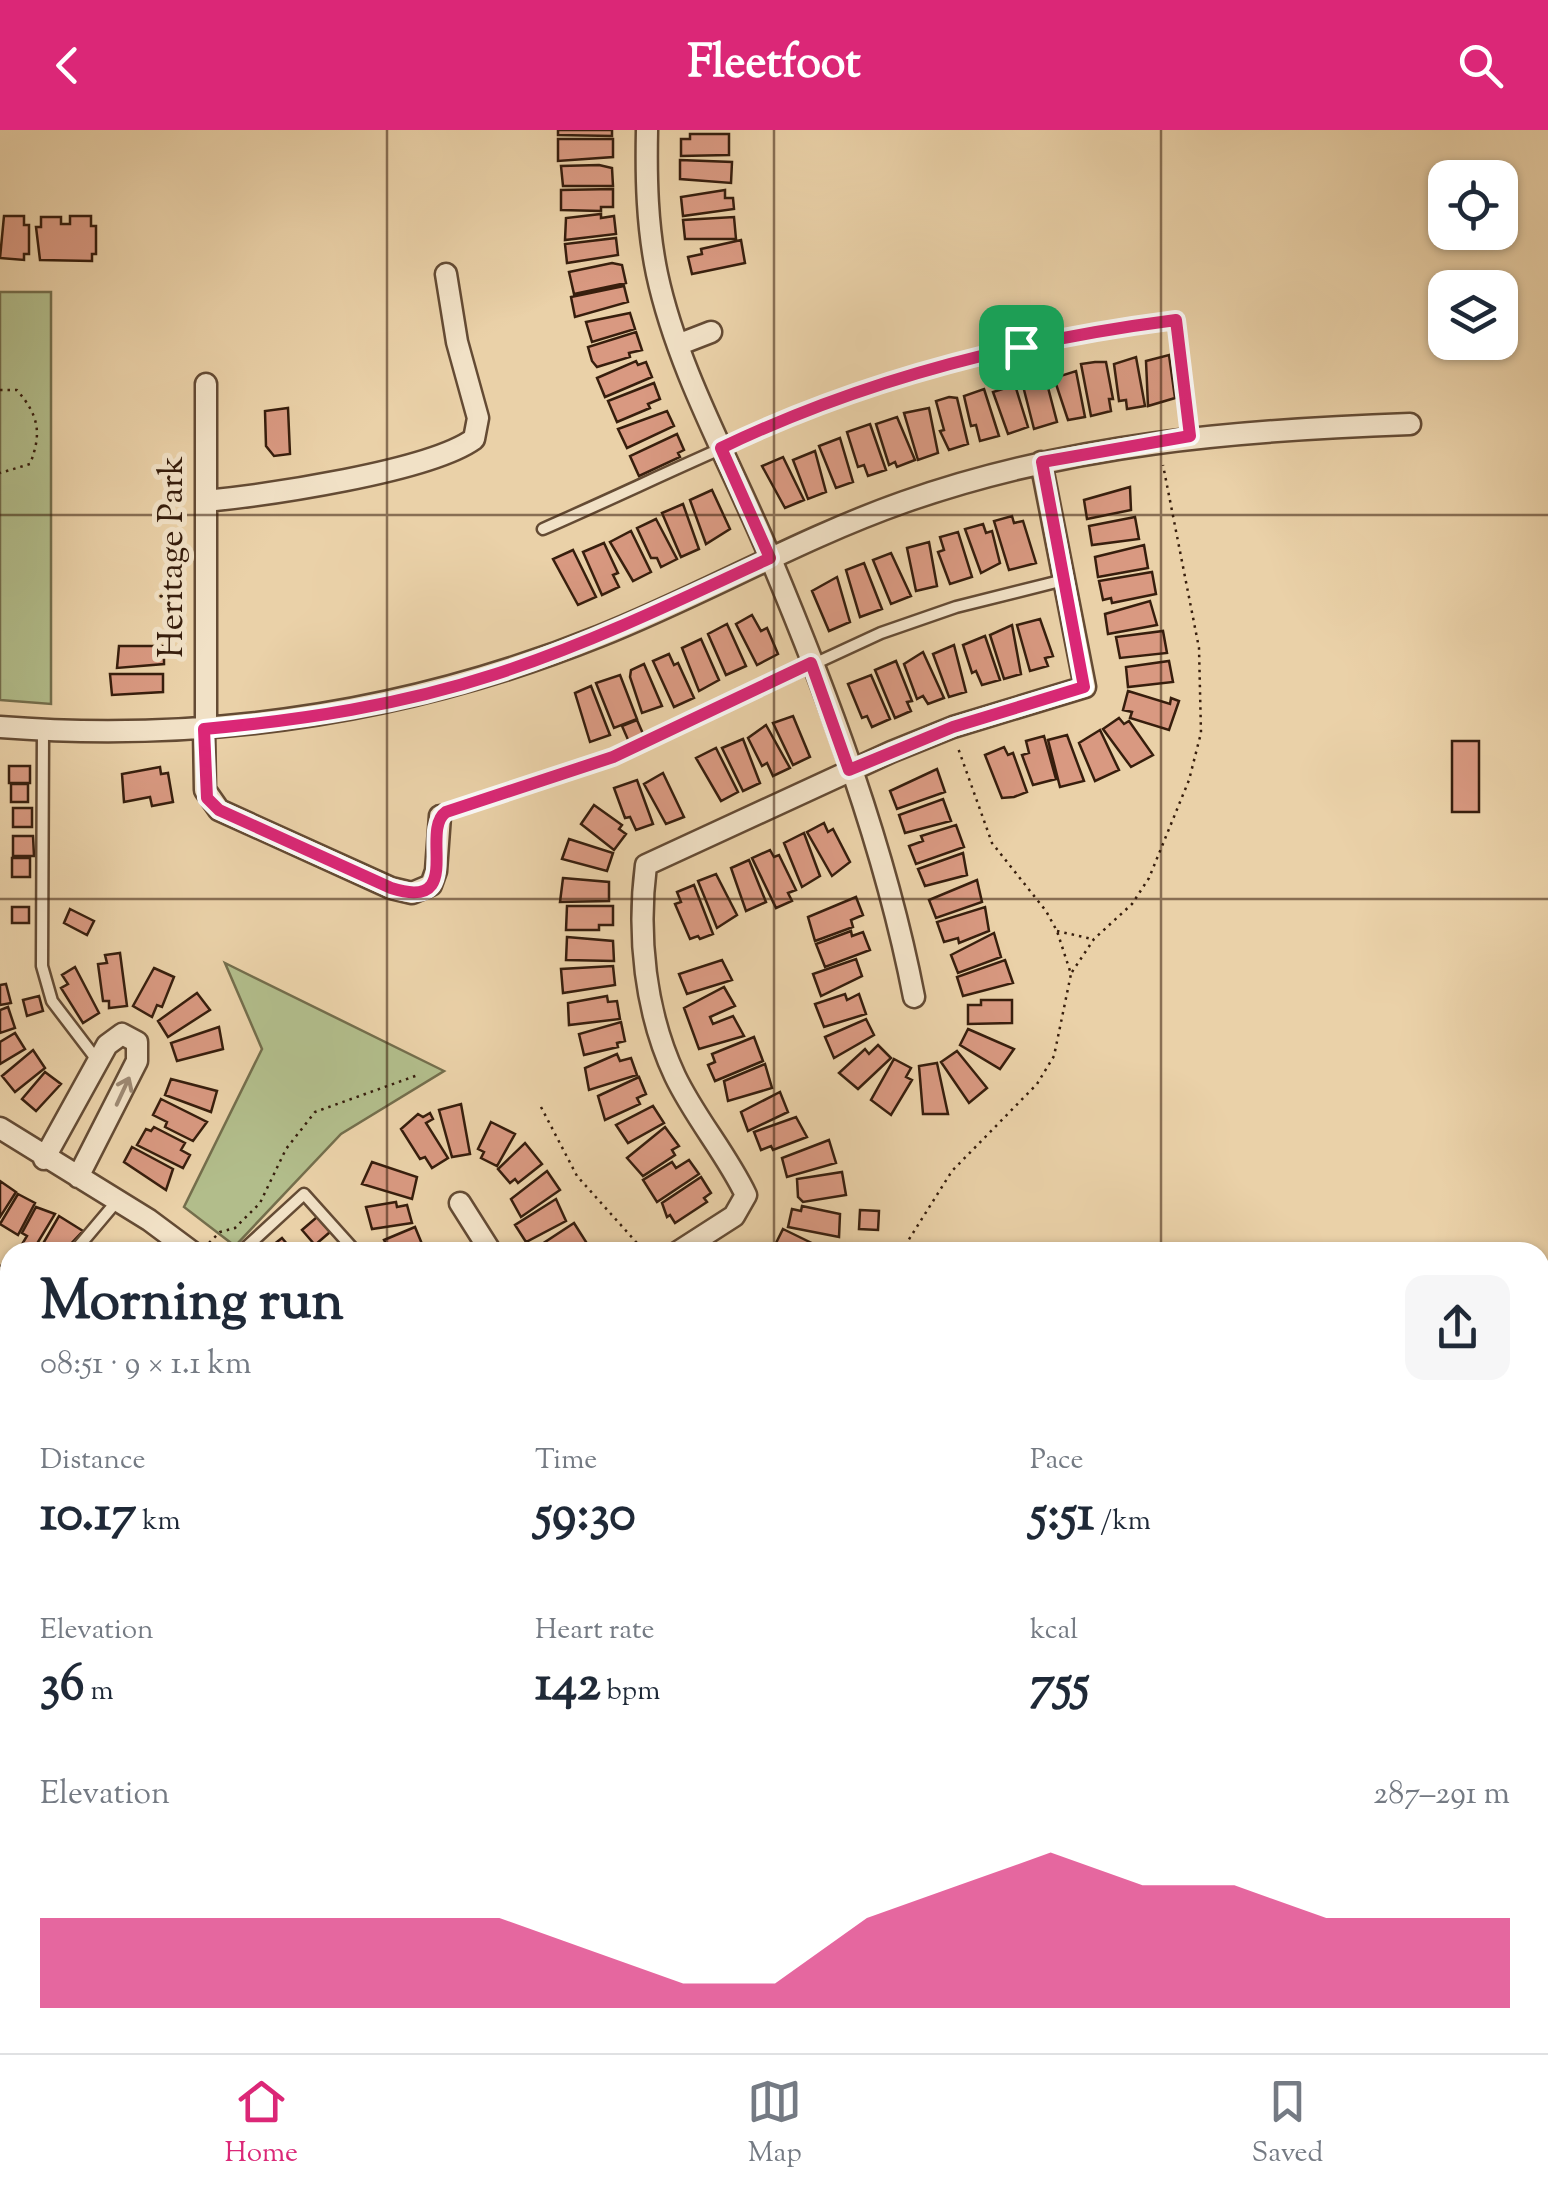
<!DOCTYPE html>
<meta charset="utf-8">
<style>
:root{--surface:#fff;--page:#f6f6f7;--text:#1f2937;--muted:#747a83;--line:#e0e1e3;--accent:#db2777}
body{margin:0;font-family:"Sorts Mill Goudy",serif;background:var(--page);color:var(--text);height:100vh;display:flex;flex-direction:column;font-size:38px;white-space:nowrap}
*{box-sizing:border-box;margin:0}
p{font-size:32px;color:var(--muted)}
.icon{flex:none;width:55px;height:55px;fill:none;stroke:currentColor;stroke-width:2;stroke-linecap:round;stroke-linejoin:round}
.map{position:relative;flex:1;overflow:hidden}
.sheet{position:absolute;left:0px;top:1112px;width:1550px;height:812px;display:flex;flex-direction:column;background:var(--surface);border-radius:30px 30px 0 0;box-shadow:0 2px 8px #0004}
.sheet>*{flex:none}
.tools{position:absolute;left:1428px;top:30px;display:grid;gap:20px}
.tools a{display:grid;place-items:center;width:90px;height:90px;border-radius:20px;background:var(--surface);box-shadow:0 2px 8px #0004;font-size:50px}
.pin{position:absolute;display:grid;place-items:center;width:85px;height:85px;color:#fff;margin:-42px;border-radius:20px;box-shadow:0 5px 15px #0006}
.round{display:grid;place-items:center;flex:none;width:105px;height:105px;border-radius:20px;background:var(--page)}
.head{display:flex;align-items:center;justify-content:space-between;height:170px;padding:0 40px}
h1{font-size:55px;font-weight:700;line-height:75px}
.stats{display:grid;grid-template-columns:repeat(3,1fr);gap:15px;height:170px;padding:10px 40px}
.stats div{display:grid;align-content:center}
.stats b{font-size:50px;font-weight:700}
.stats small{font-size:28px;font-weight:400}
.stats p{font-size:28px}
.chart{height:280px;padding:20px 40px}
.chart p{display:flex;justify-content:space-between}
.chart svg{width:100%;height:180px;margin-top:10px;fill:var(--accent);opacity:.7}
header{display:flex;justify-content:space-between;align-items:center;height:130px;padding:0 40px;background:var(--accent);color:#fff;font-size:45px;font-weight:700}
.tabs{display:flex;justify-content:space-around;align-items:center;height:140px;border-top:2px solid var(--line);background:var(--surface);font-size:28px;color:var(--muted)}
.tabs a{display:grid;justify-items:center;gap:5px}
.tabs .current{color:var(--accent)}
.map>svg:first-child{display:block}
</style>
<header><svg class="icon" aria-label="back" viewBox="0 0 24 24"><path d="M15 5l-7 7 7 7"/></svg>Fleetfoot<svg class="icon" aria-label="search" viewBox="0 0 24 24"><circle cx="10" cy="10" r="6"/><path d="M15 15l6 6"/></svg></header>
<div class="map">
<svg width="1548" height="1923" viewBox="0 0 1548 1923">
<rect width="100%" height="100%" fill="#ead1a8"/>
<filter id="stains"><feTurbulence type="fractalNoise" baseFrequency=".002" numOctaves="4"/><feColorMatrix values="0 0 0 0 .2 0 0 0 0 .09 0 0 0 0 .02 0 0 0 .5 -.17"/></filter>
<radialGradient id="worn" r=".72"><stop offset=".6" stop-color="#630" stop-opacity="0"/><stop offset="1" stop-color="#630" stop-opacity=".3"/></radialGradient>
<path fill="#b2bd8b" stroke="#746e4c" stroke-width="2.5" d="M0,162H51V574L0,570Z
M225,833L444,941L341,1004L235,1116L184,1077L262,919Z"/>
<path fill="#d99981" stroke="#371e0d" stroke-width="2.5" d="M558,0H612V6L558,5Z
M690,4H729V25L681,26V9H690Z
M558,9H613V27L558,31Z
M680,30L732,32L731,53L680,49Z
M599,35L612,38L613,56H563L561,36Z
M613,59V77H601V81L561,80V60Z
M725,60V68H733L734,79L683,86L681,67Z
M601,84V88L614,86L616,104L565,110L566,88Z
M4,86H24V95H29V124H24V130L0,128Z
M70,86H91V96H96V124H92V131L40,130L36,97H41V87H61V94H70Z
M734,87L736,109H685L683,90Z
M616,108L618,125L567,133L565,114Z
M741,110L745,133L692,144L688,127L702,124L701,119Z
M612,133L622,135L626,153L574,164L569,142Z
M624,156L628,172L575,187L571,167Z
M630,183L635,199L592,212L586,192Z
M636,202L642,220L629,223L630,227L597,237L592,231L588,217Z
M1169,225L1175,268L1148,276L1146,231Z
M1136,227L1145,276L1127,279L1126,270L1119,271L1114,234Z
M636,231L638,235L646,232L652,247L605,267L597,248Z
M1095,232H1106L1113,269H1109L1111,281L1091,286L1081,234Z
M1076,241L1085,287L1068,290L1054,248Z
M1045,246L1057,292L1034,299L1022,252Z
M654,253L660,269L648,274L650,278L617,292L608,271Z
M1015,255L1028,297L1008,304L993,262Z
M984,259L999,306L980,311L976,295L971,296L964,266Z
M949,267L957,268L968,314L949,320L940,301L944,300L936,271Z
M288,278L290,324L274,326L266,316L265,281Z
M929,278L938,323L918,330L904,283Z
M667,281L674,296L627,318L618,299Z
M897,287L915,330L897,337L895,332L889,335L876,294Z
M870,294L886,340L868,346L864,335L858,337L847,302Z
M677,304L684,320L678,323L680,327L639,346L630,326Z
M840,308L853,352L836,358L819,316Z
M815,321L826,362L808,369L793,330Z
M783,327L804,370L785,378L762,336Z
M1130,357L1131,380L1087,389L1084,370Z
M712,360L730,399L706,414L690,370Z
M683,374L699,419L681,427L662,383Z
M1012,386L1014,393L1023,391L1036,433L1009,440L994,391Z
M1135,387L1139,409L1092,415L1089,396Z
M656,389L677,429L661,437L657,428H651L637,398Z
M983,394L986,403L992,401L1000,433L981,443L965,399Z
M631,401L651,442L633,451L610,412Z
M958,402L972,447L950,454L938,422L944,420L940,407Z
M929,412L937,456L916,461L907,418Z
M604,413L618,443L613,445L619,457L602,465L583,422Z
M1144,415L1148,438L1098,447L1095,427Z
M573,420L596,467L578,475L553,429Z
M891,423L911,466L891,474L873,430Z
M864,433L882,479L860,487L846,440Z
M1152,442L1156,464L1112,473L1111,468L1103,470L1099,451Z
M837,447L850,492L829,501L812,461Z
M1150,471L1157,495L1108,504L1105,484Z
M752,485L761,501L767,498L778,524L757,535L736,494Z
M1040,489L1053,526L1045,528L1048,536L1030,541L1017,495Z
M727,494L746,536L726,545L708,504Z
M1012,495L1021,544L1004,549L990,505Z
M1163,501L1167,523L1120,528L1116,507Z
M985,506L1000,550L982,555L976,541L972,543L963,515Z
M701,509L719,550L699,561L682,518Z
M954,515L966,562L949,567L933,524Z
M119,516H164V534L117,538Z
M923,522L944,568L928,574L923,566L917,569L904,534Z
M669,524L674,535L678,533L694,568L674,577L653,531Z
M896,531L912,571L907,572L911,581L895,588L875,540Z
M1169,531L1173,552L1128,557L1126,537Z
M644,534L662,576L642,583L630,547L631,540Z
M110,544H163V562L112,565Z
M620,545L637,589L614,598L596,553Z
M871,545L890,589L872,597L867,586L862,588L848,554Z
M591,556L610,605L590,612L575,563Z
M1128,561L1170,574L1171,568L1179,571L1169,600L1130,588L1132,582L1123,580Z
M793,586L810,627L793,635L773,593Z
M1119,588L1124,594L1129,591L1153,625L1131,637L1103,599Z
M637,590L644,606L629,612L622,596Z
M766,595L790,638L773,646L767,633L762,636L748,608Z
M1100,600L1119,640L1095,651L1079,613Z
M1067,605L1084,651L1060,657L1048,610Z
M1044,606L1056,649L1033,655L1022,625L1029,623L1026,611Z
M743,609L760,653L743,661L722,618Z
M1452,611H1479V682H1452Z
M1004,617L1008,625L1013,623L1027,662L1014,667L1002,668L985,625Z
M716,618L738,662L721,671L696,628Z
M9,636H30V653H9Z
M160,637L161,644L168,643L173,672L152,676L150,667L124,672L122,644Z
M937,639L945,662L897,679L890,661Z
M663,643L684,687L666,694L644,654Z
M637,650L653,694L636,700L630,687L625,688L614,658Z
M11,654H28V672H11Z
M943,669L951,691L905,703L899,685Z
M594,675L622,695L619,699L626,704L614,720L581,694Z
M13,678H32V697H13Z
M824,693L828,702L833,699L850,732L832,746L807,702Z
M956,695L964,717L916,734L909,716L923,711L921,706Z
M804,703L820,746L802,757L784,713Z
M13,706H33L34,726H13Z
M569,709L613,723L607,741L562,729Z
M770,720L774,727L779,725L796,760L788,763L792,771L776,778L752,728Z
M963,723L967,745L925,756L918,739Z
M12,728H30V747H12Z
M749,730L766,772L746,781L731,738Z
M716,744L737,785L717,798L698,751Z
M563,748L609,752V771L560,772Z
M977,750L982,772L936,788L929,770Z
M694,755L713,804L700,809L698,806L690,809L675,774L681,772L677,762Z
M856,767L863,785L851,790L853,797L815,811L808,787Z
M567,776H613V795H599V800H566Z
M12,777H29V793H12Z
M985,777L989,801L959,813L958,808L944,812L937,792Z
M70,779L94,791L87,805L64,793Z
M851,801L852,806L863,802L870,820L825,837L816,814Z
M994,803L1001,827L958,843L951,825Z
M567,807L613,811L614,831L566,830Z
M120,823L127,876L109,878V871H103L98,834L107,833L105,825Z
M856,829L862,846L821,866L813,844Z
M722,830L732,850L687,864L679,844Z
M1005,830L1013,853L963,866L957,847Z
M613,836L615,855L563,863L561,839Z
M75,837L99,883L83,893L61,858L68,854L62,845Z
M154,838L174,847L162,877L157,875L152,887L133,876Z
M6,854L11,873L0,875V855Z
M724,857L735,876L710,887L713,894L733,886L744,906L699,919L684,878Z
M197,863L210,880L168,907L158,891Z
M845,864L847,870L859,864L866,884L824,897L815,874Z
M39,866L43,881L27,886L23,870Z
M607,866L608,872L617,871L620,889L569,895L568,873Z
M981,870H1012V893L968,894V875H981Z
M8,877L15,898L0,903V880Z
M866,889L874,905L834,928L825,907Z
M621,892L625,911L617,913L618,917L584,925L579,904Z
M219,897L223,919L177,931L171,913Z
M968,899L1014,919L1000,939L960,915Z
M15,903L25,919L0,934V912Z
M754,907L763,931L715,951L708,935L715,932L712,924Z
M878,915L891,928L858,959L839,943L865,919L869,924Z
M33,920L45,938L15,962L2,946Z
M957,921L987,958L969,973L941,932Z
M617,924L620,931L631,928L637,945L589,960L585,938Z
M894,929L911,938L906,947L912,950L891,985L871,970Z
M937,933L948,984H923L919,936Z
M765,934L772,958L728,971L724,951Z
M45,942L61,954L36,981L22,969Z
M639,947L646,964L637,968L640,974L605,990L598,966Z
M171,949L217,961L211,982L165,965Z
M780,962L788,982L748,1001L741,982Z
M161,969L207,992L193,1011L165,997L167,992L153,985Z
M461,974L470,1024L452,1027L439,980Z
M653,976L664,993L628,1013L616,995Z
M430,983L433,989L426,993L448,1028L432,1038L425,1027L420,1029L401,999L418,984L423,987Z
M796,987L807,1007L773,1020L771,1016L761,1020L754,1002Z
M491,992L515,1004L497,1036L481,1028L484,1022L478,1019Z
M154,997L185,1013L181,1020L190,1025L183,1038L137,1015L146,999L151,1001Z
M665,997L679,1016L672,1020L675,1025L643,1046L627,1028Z
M829,1010L836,1033L787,1047L782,1028Z
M525,1013L542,1034L518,1053L515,1049L510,1053L498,1039Z
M132,1017L173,1039L166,1060L124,1032Z
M689,1030L699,1044L657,1072L643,1050L672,1032L676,1038Z
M372,1032L417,1047L412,1069L362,1054Z
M547,1041L560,1060L521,1087L511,1069Z
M842,1042L846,1065L803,1072L798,1067L797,1049Z
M701,1047L711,1063L704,1068L707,1072L675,1093L670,1085L667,1087L662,1073Z
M0,1051L16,1062L0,1087Z
M18,1064L35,1073L18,1105L0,1094Z
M556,1069L566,1091L526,1112L515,1095Z
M396,1072L397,1077L407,1075L412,1093L372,1099L366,1077Z
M802,1076L840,1084L839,1107L788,1097L792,1079L801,1081Z
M36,1077L55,1084L32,1122L21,1116L27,1106L22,1103Z
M860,1080L879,1081L878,1100L859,1099Z
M59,1086L83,1101L63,1122H50L41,1117Z
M317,1087L330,1102L315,1115L302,1100Z
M574,1093L588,1115L576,1122H538L536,1118Z
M415,1097L422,1114L416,1117L418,1122H390L384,1110Z
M783,1099L828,1121V1122H786L774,1117Z
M282,1108L293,1121L299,1116L304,1122H264Z
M0,1321L10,1325V1340L0,1361Z
M0,1550L10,1554L0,1587Z"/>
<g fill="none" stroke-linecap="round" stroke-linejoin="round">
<defs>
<path id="service" d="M543,399C655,350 763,295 879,256C974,223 1076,204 1176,190L1190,306
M43,600L42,836L52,871L97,930
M440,686L613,627L881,503L956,477L1064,450
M74,1122L117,1071
M241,1122L304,1064L356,1122
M0,1142L10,1148
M0,1231L10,1213"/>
<path id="minor" d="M647,0C646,48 647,96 657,144C678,242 732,335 770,427C829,568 885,717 914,867
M680,214L711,202
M206,254V599
M206,371C266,365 428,342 474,309L478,288L457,212L446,144
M0,597C206,613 408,583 600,506C703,465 799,409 904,372C1068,314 1238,300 1410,294
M204,599L205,660L219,680L391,758L412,763L431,755L436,741L440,686
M0,998L149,1090L192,1122
M44,1029L107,915L122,904L137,912V931L78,1047
M460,1073L491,1122
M678,1122L734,1086L746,1065C726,1023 695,988 675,946C645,882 637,805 646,735L891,622L953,597L1085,557L1041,332
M0,1284L10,1288
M10,1467V1500
M1096,1923L1098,1915"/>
<path id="primary" d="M0,1745L10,1749
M319,1915L336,1923
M366,1915L383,1923"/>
</defs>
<use href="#service" stroke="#644b34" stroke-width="15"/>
<use href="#minor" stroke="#644b34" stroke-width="25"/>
<use href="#primary" stroke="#371e0d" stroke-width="35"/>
<path stroke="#371e0d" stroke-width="2.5" stroke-dasharray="2.5 5" stroke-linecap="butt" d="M0,260H17C39,286 42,303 30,334L0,343
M1057,801L1092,809
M1072,842L1094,809L1132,774L1149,748L1189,650L1201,603L1199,518L1163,335
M541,977L577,1046L645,1122
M209,1113L220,1102L235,1098L260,1073L286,1019L315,982L418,945
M901,1122L952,1041L1037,954L1054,926L1071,844L1057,801L1046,781L992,713L958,618
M0,1399L10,1404"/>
<use href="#service" stroke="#f1e1c6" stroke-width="10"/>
<use href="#minor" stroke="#f1e1c6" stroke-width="20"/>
<use href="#primary" stroke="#e5b874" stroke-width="30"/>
</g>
<defs><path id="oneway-shaft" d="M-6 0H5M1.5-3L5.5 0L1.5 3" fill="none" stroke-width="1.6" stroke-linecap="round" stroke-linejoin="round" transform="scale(2.5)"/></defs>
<use stroke="#9d8973" href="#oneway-shaft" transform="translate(123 961) rotate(-65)"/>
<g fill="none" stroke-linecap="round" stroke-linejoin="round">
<defs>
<path id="route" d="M1176,190L1190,306L1042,332L1084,557L953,597L849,640L811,533L613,627L446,682C419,701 466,782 391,758L219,680L207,668L204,599C303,590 401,575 496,544C591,513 680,470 770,428L721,318C862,250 1020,210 1176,190Z"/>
</defs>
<use href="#route" stroke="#fff" stroke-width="20"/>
<use href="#route" stroke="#db2777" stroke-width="12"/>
</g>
<path fill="none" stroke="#371e0d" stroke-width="2.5" stroke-opacity="0.55" d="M387,0V1122M774,0V1122M1161,0V1122M0,385H1548M0,769H1548M0,1154H10M1540,1154H1548M0,1538H10M1540,1538H1548M387,1915V1923M774,1915V1923M1161,1915V1923"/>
<g text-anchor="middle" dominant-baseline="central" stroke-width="10" stroke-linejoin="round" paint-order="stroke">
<g font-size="35" fill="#371e0d" stroke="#f1e1c6">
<text transform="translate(173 427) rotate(-90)">Heritage Park</text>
</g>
</g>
<rect width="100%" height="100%" filter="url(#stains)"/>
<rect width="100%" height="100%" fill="url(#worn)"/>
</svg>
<div class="tools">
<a><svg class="icon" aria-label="locate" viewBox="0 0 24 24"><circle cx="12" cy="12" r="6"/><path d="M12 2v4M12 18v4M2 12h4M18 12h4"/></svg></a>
<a><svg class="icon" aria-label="layers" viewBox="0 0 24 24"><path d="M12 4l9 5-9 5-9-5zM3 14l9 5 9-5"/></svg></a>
</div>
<div class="pin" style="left:1021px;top:217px;background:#1e9e55"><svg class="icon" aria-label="arrive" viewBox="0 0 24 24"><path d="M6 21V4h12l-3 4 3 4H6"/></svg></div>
<section class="sheet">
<div class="head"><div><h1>Morning run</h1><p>08:51 · 9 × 1.1 km</p></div><a class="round"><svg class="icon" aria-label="share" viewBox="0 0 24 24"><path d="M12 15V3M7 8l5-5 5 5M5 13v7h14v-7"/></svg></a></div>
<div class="stats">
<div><p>Distance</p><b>10.17<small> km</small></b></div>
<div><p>Time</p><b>59:30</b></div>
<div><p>Pace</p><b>5:51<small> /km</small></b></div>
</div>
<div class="stats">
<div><p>Elevation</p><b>36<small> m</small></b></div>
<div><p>Heart rate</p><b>142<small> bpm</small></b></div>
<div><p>kcal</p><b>755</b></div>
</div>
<div class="chart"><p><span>Elevation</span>287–291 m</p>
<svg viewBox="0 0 160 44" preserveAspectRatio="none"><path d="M0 44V22L10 22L20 22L30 22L40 22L50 22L60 30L70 38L80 38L90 22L100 14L110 6L120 14L130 14L140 22L150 22L160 22V44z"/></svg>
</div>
</section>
</div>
<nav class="tabs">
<a class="current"><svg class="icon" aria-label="home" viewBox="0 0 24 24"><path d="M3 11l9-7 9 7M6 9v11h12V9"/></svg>Home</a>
<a><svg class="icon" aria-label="map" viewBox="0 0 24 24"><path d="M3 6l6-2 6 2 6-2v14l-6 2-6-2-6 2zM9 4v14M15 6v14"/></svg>Map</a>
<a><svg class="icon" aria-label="saved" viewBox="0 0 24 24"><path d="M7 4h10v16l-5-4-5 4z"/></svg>Saved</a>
</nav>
